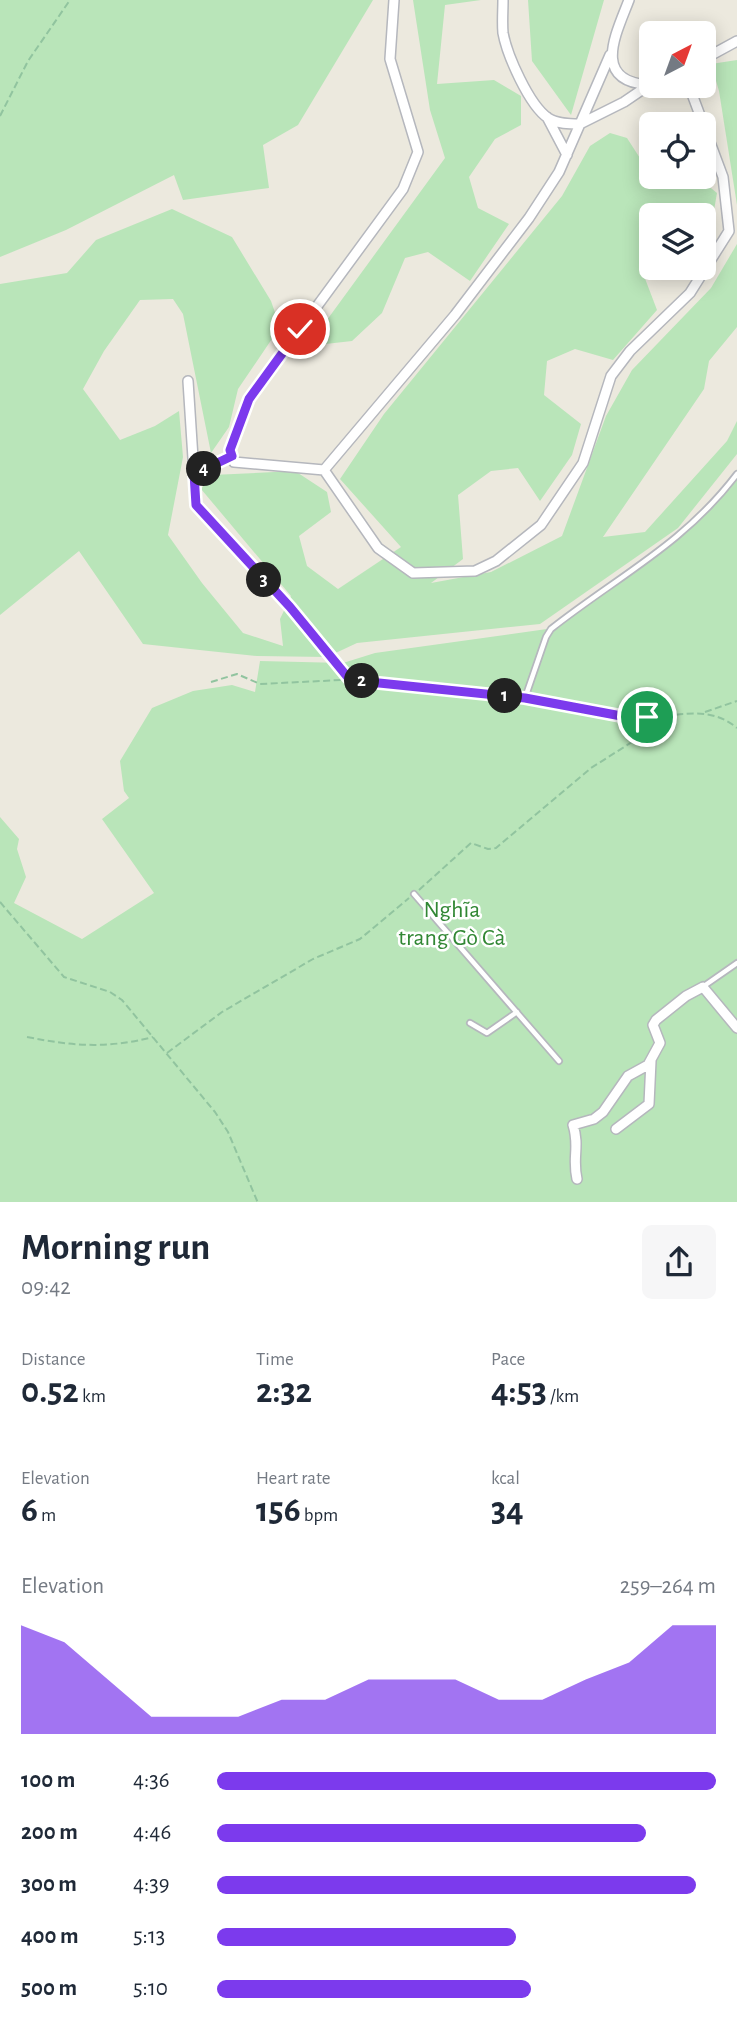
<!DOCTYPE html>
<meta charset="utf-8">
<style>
:root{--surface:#fff;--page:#f6f6f7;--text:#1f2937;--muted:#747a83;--accent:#7c3aed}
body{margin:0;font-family:"Alegreya Sans",sans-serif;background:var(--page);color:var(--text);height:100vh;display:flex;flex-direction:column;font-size:26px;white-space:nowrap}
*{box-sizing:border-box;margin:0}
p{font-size:23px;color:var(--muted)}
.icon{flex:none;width:38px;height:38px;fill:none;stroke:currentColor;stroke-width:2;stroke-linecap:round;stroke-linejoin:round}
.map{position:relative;height:1202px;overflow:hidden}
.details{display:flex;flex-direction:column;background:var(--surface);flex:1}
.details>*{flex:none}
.needle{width:46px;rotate:41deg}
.tools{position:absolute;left:639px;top:21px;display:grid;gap:14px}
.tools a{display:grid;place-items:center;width:77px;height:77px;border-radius:10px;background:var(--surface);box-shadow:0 4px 18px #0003;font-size:35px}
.pin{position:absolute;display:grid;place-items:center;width:60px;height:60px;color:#fff;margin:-30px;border:4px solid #fff;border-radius:50%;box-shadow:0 2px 7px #0007}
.km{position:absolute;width:35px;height:35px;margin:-18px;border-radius:50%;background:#222;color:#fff;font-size:19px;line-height:35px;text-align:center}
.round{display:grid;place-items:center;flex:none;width:74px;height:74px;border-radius:10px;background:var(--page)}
.overview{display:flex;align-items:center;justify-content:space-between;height:119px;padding:0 21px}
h1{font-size:38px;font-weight:700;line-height:52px}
.stats{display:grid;grid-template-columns:repeat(3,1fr);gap:10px;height:119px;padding:7px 21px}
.stats div{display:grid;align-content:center}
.stats b{font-size:35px;font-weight:700}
.stats small{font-size:19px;font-weight:400}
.stats p{font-size:19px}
.chart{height:196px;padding:14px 21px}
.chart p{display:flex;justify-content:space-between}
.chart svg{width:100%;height:126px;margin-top:7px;fill:var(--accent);opacity:.7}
ul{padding:0 21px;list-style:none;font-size:23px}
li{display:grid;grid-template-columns:112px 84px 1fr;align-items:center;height:52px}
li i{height:18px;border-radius:9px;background:var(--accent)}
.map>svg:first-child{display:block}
</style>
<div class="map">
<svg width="737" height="1203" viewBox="0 0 737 1203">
<rect width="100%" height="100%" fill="#ece9de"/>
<path fill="#b9e5b9" d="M0,0H373L298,125L263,145L269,188L183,200L174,175L66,230L0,257Z
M413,0H481L445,5L437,84L494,80L521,96V125L495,139L469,177L478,208L509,224L470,281L428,252L405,258L382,313L352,341L308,346L445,158L430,110Z
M528,0H604L571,115L532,61Z
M737,60V205L719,91L711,64Z
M610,133L627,138L647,169L651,168V177H704V156L706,157V184L717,193L708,245L704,244V215H651V241L641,268L657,310L613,360L575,349L547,361L544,395L581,424L572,455L540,501L518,468L491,471L458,495L463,559L431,583L491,572L562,536L606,416L632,370L711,288L737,244V327L709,361L704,389L603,537L645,532L727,441L737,421V454L678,528L540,624L357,643L327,657L257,656L143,644L79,551L0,615V284L67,273L96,240L172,209L232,237L271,301L280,327L238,389L229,427L211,453L183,314L173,299L140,300L104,351L83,389L120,440L155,426L179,411L183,457L168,535L202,583L243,633L283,646L280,619L291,596L201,489L212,475L295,471L327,492L331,512L299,536L307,566L338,589L401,547L340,479L384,414L562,196L590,146Z
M737,478V1202H0V817L19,839L17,849L26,877L14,903L82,939L154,893L102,819L129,798L124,791L120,761L152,708L193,691L232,685L255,692L260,661L343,663L375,653L547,629L645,560L726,493Z"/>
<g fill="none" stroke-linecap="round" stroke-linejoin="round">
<defs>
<path id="lane" d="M257,572L291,607L350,680
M525,698L546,637L551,629C618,576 683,545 737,474
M414,894L559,1061
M704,986L737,963
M470,1023L487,1033L517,1012"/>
<path id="street" d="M394,0L390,59L418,152L403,189L249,399L230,450L234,462L324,470L378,548L413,573L475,571L496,561L541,525L583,463L611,376L630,351L690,293L729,231L723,177L692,94L693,86
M503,0C503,11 502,22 503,33C507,55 529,105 548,118C557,124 570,124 580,124L610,55
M629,0C616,34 591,81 649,85
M704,59L737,41
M547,117L567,155
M188,381L196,505L257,572
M324,470L455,315L529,218L559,172L580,124L624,102L649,85
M194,474L232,456
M616,1129L649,1104L651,1061
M577,1179C572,1157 580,1147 573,1125L594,1119L603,1112L628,1076L648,1065L660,1043L653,1025L656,1020L686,996L703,987L737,1028"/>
</defs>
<use href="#lane" stroke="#b5b7bd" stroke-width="8"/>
<use href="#street" stroke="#b5b7bd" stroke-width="12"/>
<path stroke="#91c49f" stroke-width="2" stroke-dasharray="7 3.5" stroke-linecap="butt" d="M0,116L28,61L70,0
M357,680L518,697
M211,682L237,674L260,684L341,680
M531,699C564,705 599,715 632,717C669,721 705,701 737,728
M705,712L737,701
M419,890L471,843L488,849L496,848L591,768L632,742L662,715
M0,902L64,977L110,992L122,1000L215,1112L228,1132L258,1203
M27,1037C73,1046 106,1049 153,1037
M167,1053L222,1012L313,959L360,939L409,898"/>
<use href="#lane" stroke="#fff" stroke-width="4.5"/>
<use href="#street" stroke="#fff" stroke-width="9"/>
</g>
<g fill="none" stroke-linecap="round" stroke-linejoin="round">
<defs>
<path id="route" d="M300,329L249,399L230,450L232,456L194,474L196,505L290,607L350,680L525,698L632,718L647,717"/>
</defs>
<use href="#route" stroke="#fff" stroke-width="14"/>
<use href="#route" stroke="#7c3aed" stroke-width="9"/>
</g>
<g text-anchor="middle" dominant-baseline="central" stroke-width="5" stroke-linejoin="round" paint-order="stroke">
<g font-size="24" fill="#318734" stroke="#fff">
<text x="452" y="910">Nghĩa<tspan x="452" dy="28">trang Gò Cà</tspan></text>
</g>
</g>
</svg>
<div class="tools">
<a><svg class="needle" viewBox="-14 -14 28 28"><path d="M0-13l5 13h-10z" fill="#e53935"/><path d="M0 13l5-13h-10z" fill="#747a83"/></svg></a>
<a><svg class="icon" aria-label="locate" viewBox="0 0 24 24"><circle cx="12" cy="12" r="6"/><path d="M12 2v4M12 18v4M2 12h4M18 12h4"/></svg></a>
<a><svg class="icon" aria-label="layers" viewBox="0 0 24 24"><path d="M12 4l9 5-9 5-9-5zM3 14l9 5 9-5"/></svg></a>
</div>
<div class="pin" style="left:647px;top:717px;background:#1e9e55"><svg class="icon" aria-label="arrive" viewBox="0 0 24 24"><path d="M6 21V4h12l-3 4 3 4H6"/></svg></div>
<div class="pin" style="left:300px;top:329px;background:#d93025"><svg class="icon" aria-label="check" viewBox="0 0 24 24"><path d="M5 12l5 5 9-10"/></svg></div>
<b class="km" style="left:505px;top:696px">1</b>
<b class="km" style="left:362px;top:681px">2</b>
<b class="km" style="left:264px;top:580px">3</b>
<b class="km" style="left:204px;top:469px">4</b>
</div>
<section class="details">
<div class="overview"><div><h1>Morning run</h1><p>09:42</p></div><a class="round"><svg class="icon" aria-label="share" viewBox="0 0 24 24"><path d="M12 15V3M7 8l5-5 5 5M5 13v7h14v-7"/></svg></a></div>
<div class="stats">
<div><p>Distance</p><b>0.52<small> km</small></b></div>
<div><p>Time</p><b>2:32</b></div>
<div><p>Pace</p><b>4:53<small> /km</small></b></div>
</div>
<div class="stats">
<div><p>Elevation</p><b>6<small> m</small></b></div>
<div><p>Heart rate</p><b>156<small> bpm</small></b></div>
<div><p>kcal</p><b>34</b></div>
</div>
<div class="chart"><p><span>Elevation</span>259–264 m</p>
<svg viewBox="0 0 160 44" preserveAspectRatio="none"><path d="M0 44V6L10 12L20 25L30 38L40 38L50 38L60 32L70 32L80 25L90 25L100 25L110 32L120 32L130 25L140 19L150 6L160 6V44z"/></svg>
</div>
<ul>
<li><b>100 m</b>4:36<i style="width:100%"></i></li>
<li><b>200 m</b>4:46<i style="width:86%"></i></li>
<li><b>300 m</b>4:39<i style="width:96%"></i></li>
<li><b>400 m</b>5:13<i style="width:60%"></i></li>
<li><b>500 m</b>5:10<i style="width:63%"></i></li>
</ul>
</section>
